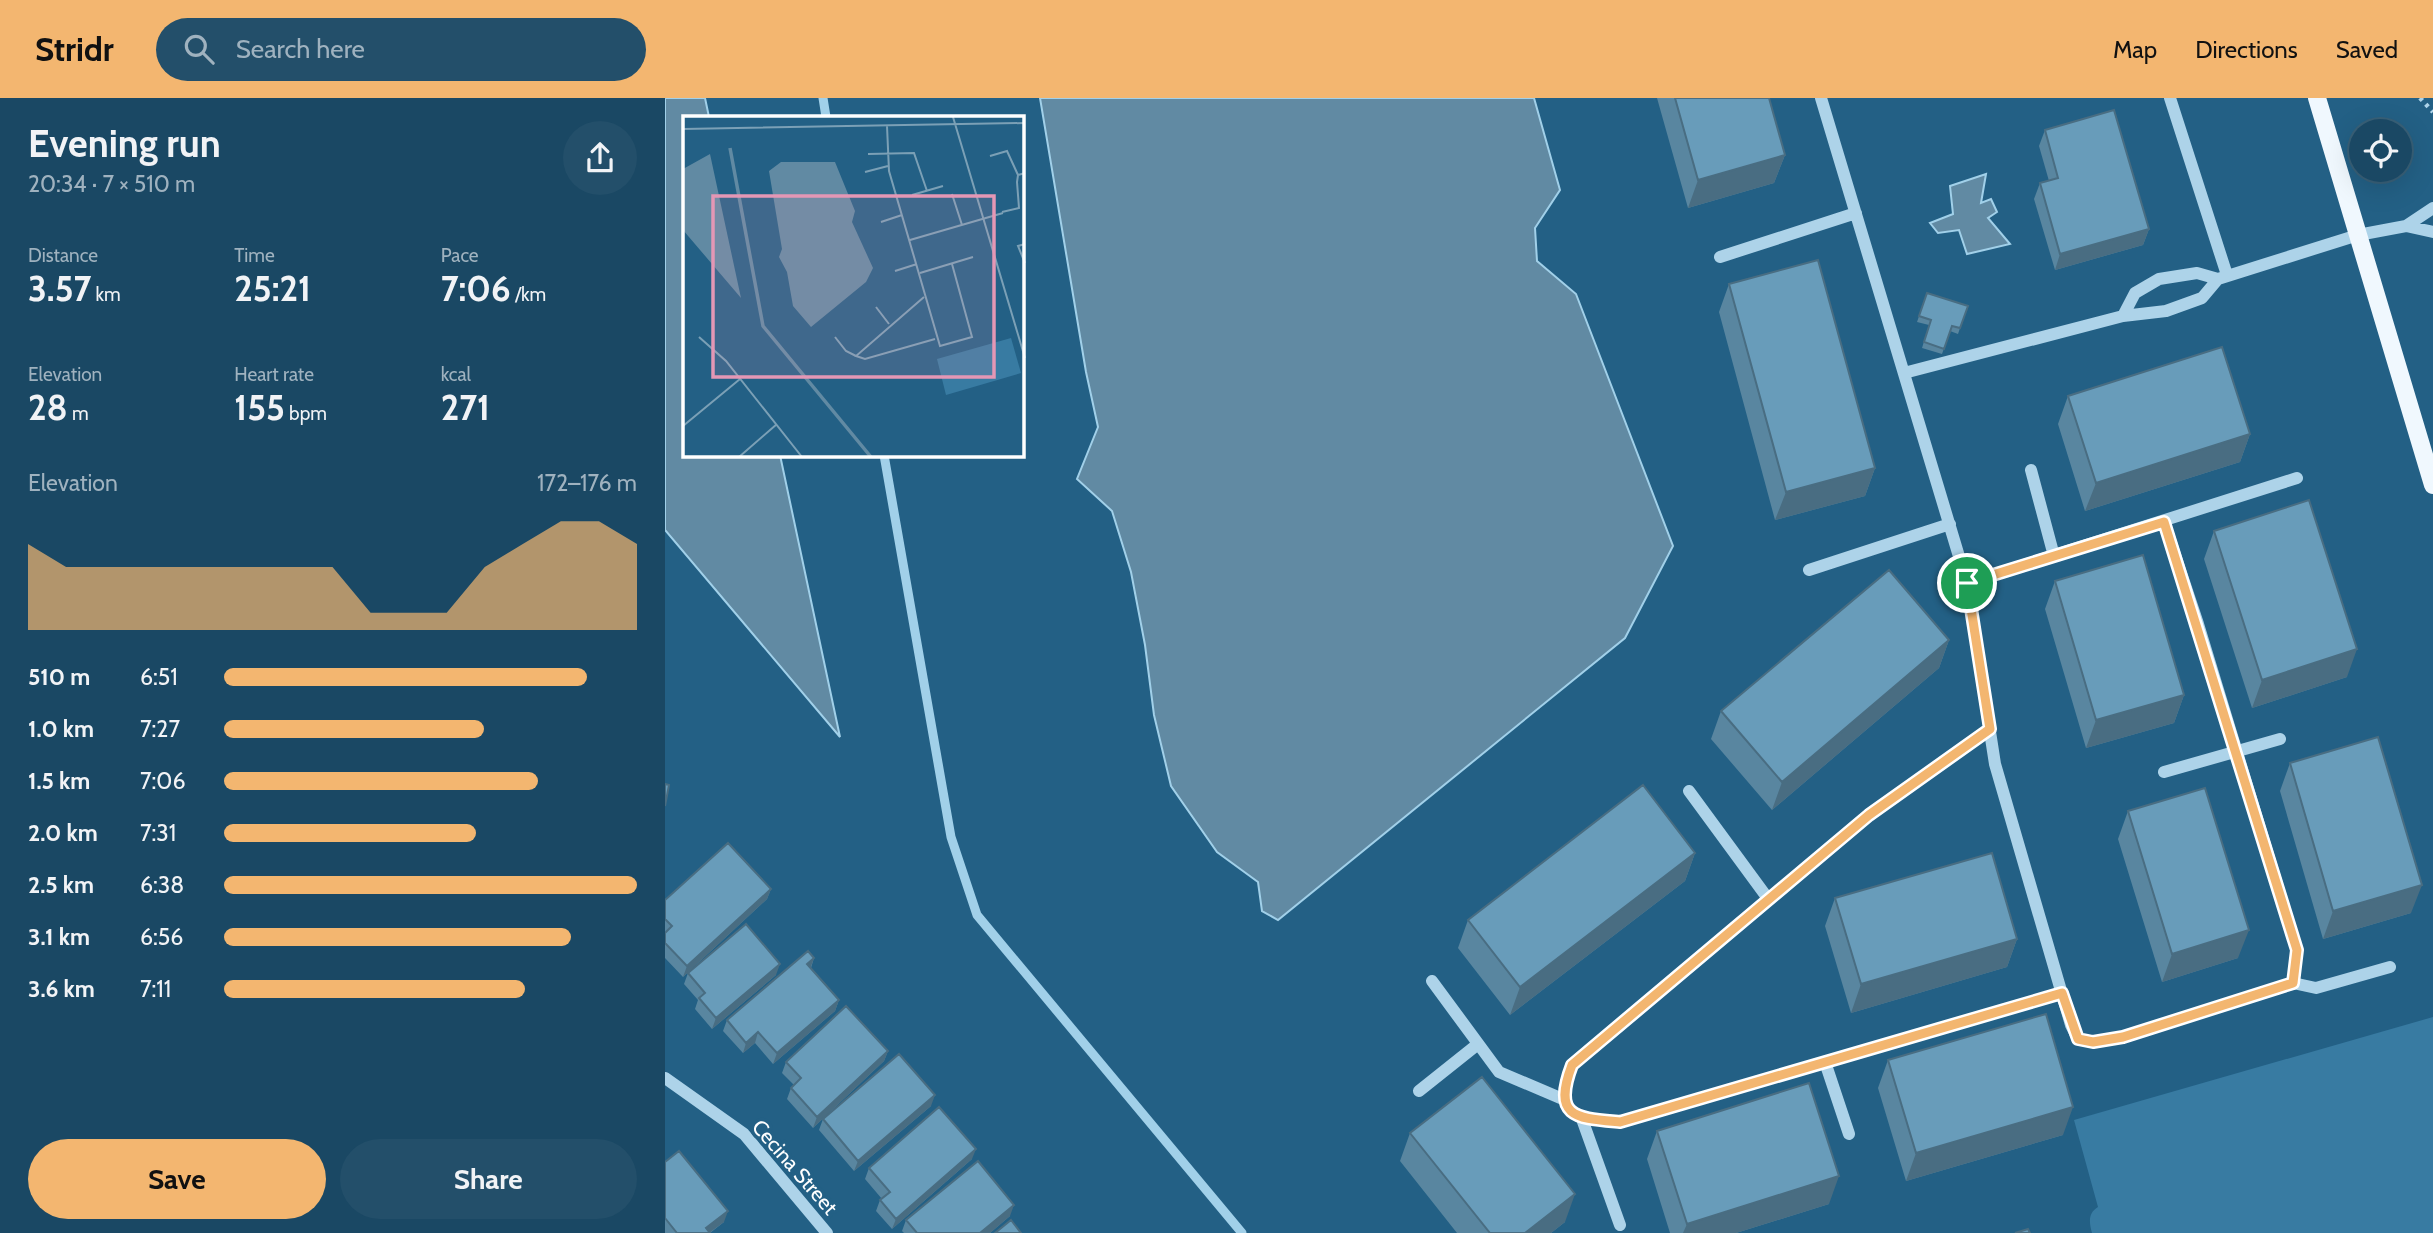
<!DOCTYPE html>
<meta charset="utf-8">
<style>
:root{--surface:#1a4864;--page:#234f6a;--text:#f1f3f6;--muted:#9fb2bf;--line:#386078;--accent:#f3b670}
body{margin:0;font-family:Cabin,sans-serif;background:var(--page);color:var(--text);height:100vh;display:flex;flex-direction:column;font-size:26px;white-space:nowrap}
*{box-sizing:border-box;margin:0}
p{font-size:23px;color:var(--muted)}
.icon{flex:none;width:38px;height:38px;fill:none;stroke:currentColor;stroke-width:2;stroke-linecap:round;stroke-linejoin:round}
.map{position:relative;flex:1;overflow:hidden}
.details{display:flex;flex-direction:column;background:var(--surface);width:665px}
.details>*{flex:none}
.tools{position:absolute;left:1684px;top:21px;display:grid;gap:14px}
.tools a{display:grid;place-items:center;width:63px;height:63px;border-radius:50%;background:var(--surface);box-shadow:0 7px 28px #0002,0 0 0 2px var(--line);font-size:35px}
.pin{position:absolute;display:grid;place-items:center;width:60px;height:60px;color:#fff;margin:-30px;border:4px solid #fff;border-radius:50%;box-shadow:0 2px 7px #0007}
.round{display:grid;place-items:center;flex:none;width:74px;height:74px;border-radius:37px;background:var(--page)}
.headline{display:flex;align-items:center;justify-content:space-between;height:119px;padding:0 28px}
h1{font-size:38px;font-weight:700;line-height:52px}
.metrics{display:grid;grid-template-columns:repeat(3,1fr);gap:10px;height:119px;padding:7px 28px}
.metrics div{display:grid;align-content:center}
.metrics b{font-size:35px;font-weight:700}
.metrics small{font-size:19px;font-weight:400}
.metrics p{font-size:19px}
.chart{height:196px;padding:14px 28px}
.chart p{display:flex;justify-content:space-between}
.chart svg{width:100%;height:126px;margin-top:7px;fill:var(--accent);opacity:.7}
.cta{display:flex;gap:14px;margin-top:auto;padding:14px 28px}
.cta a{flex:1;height:80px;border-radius:42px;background:var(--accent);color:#111;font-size:28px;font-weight:700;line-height:80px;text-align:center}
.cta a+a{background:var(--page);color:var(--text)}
ul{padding:0 28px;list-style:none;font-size:23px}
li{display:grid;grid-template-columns:112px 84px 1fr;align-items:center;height:52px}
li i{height:18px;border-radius:9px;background:var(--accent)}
header{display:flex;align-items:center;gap:42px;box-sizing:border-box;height:98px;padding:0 35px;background:var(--accent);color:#111}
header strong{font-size:33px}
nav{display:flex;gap:38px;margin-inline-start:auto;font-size:24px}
.search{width:490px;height:63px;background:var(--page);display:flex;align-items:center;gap:18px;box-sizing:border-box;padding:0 24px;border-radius:38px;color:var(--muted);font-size:26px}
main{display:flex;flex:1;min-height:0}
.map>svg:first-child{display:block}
</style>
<header>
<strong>Stridr</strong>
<div class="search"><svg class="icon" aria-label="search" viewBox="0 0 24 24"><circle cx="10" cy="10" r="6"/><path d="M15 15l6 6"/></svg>Search here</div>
<nav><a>Map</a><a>Directions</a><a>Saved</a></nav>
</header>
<main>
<section class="details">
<div class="headline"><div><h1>Evening run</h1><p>20:34 · 7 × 510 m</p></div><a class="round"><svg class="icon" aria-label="share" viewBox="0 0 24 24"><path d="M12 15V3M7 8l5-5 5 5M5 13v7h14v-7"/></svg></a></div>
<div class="metrics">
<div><p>Distance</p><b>3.57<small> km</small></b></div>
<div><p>Time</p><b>25:21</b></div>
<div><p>Pace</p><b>7:06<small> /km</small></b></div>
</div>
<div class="metrics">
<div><p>Elevation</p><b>28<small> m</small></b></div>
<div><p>Heart rate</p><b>155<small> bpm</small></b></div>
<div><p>kcal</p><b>271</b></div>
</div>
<div class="chart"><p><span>Elevation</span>172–176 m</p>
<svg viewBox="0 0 160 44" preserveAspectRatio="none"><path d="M0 44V14L10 22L20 22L30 22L40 22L50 22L60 22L70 22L80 22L90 38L100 38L110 38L120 22L130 14L140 6L150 6L160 14V44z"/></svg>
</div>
<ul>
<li><b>510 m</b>6:51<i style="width:88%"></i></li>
<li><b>1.0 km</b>7:27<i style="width:63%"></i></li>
<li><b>1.5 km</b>7:06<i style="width:76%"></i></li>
<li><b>2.0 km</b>7:31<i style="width:61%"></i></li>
<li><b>2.5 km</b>6:38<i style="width:100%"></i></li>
<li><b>3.1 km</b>6:56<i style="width:84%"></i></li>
<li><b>3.6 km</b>7:11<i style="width:73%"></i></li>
</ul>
<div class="cta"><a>Save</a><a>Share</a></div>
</section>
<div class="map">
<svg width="1768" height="1135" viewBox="0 0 1768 1135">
<rect width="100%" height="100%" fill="#236085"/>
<path fill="#387ba2" d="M1768,919V1135H1427C1424,1124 1423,1115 1433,1109L1409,1022Z"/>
<path fill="#618aa3" stroke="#a1d0e9" stroke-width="2" d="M0,0H40L44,19H19V357H115L175,639L0,432Z
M375,0H869L895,92L870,130L872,163L911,196L1008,448L960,540L613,822L597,813L593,784L552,754L506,688L489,617L480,547L466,474L447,413L412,381L433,329L421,274Z
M1321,76L1316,105L1326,101L1332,114L1323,120L1345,146L1302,156L1294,132L1273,135L1265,125L1288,116L1285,88Z"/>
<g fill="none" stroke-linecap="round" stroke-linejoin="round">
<path stroke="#a1d0e9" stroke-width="9" d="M158,0L161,19
M219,357L286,739L312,817L577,1135"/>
<path stroke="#add3e9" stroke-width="4.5" stroke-dasharray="3.5 5" stroke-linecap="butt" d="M1755,0L1768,14"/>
<path stroke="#add3e9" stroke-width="12" d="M1156,0L1302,485L1330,666L1406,927L1413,941L1428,944L1458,939L1628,885L1632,852L1533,526L1499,424
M1505,0L1562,177
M1741,128L1768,110
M1055,159L1191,115
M1458,218L1470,195L1494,181L1532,175L1553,181
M1239,275L1458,218L1501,213L1537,200L1553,181L1693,137L1741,128L1768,134
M1366,372L1389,458
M1144,472L1285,426
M1302,485L1632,380
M1325,631L1204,717L907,967C887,1019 911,1020 955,1024L1397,895
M1499,674L1615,641
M1024,693L1104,802
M767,883L834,974L900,1002
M1628,885L1651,890L1725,869
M1160,964L1184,1036
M0,980L79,1036L162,1135
M754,993L813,946
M917,1021L955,1127"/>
<path stroke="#f0f8fe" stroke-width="18" d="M1652,0L1768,387"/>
</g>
<path fill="#5986a0" d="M992,0H1104L1120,57L1109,85L1023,110Z
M1380,32L1484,131L1478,147L1390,172L1369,101L1375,85L1384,83L1374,48Z
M1064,186L1210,370L1200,398L1110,422L1054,214Z
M1262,195L1295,230L1293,236L1285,233L1277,256L1257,250L1264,227L1252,224Z
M1403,298L1585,336L1575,364L1420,413L1393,326Z
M1549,433L1682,579L1587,610L1539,461Z
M1390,483L1519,597L1509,625L1421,650L1380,511Z
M1284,542L1274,570L1107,712L1046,641L1056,613Z
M1625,665L1746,815L1658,841L1615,693Z
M1463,713L1573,860L1497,884L1453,741Z
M1030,755L1020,783L845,917L793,850L803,822Z
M106,791L102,801L18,879L0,860V802Z
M1170,800L1352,841L1342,869L1186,915L1160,828Z
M149,860L146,870L174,902L170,913L108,966L90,945L78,955L58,933L62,922Z
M23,875L111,877L47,931L30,911L33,902L19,886Z
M223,953L219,963L148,1030L122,1001L126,990L129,987L117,975L121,964Z
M1223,962L1398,1037L1241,1083L1213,990Z
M266,1008L189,1073L154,1032L158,1021Z
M992,1033L1164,1106L1071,1135H1005L982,1061Z
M745,1035L900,1124L886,1135H792L735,1063Z
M307,1061L227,1131L211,1113L215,1102L217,1101L200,1081L204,1070Z
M0,1064L59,1124L45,1135H0Z
M345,1118L325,1135H239L237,1133L241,1122Z"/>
<path fill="#496d82" d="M1120,57L1109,85L1023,110L1033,82Z
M1484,131L1478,147L1390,172L1395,156Z
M1585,336L1575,364L1420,413L1431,385Z
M1210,370L1200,398L1110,422L1121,394Z
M1284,542L1274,570L1107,712L1117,684Z
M1692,551L1682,579L1587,610L1597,582Z
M1519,597L1509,625L1421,650L1431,622Z
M1030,755L1020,783L845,917L855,889Z
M1757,787L1746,815L1658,841L1668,813Z
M106,791L102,801L18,879L22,868Z
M1584,832L1573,860L1497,884L1507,856Z
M1352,841L1342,869L1186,915L1196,886Z
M149,860L145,871L142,866Z
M115,866L111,877L47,931L51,920Z
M174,902L170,913L108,966L112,955Z
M93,934L90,945L78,955L81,945Z
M223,953L219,963L148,1030L152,1019Z
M270,997L266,1008L189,1073L193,1063Z
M1408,1009L1398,1037L1241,1083L1251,1055Z
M311,1051L307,1061L227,1131L231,1121Z
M1174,1078L1164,1106L1071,1135H1018L1022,1126Z
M910,1096L900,1124L886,1135H860Z
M349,1107L345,1118L325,1135H315Z
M63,1113L59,1124L44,1135L41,1130Z"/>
<path fill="#689cba" stroke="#496d82" stroke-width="2" d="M1010,0H1104L1120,57L1033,82Z
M1449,12L1484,131L1395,156L1375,85L1393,80L1380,32Z
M1153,162L1210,370L1121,394L1064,186Z
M1262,195L1303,208L1295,230L1287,228L1279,251L1259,244L1266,222L1254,218Z
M1557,249L1585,336L1431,385L1403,298Z
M1644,402L1692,551L1597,582L1549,433Z
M1478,457L1519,597L1431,622L1390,483Z
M1224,472L1284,542L1117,684L1056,613Z
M1713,639L1757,787L1668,813L1625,665Z
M0,686L4,687L0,708Z
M978,687L1030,755L855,889L803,822Z
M1540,690L1584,832L1507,856L1463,713Z
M63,745L106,791L22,868L0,845V835L7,828L0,821V802Z
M1327,755L1352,841L1196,886L1170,800Z
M81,826L115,866L51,920L34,900L40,895L23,875Z
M143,853L149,860L142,866L174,902L112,955L93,934L81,945L62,922Z
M181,908L223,953L152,1019L126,990L136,980L121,964Z
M1381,916L1408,1009L1251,1055L1223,962Z
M234,956L270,997L193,1063L158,1021Z
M817,979L910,1096L860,1135H825L745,1035Z
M1144,985L1174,1078L1022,1126L992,1033Z
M274,1009L311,1051L231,1121L215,1102L225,1094L204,1070Z
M14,1053L63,1113L41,1130L45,1135H12L0,1120V1064Z
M313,1063L349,1107L315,1135H252L241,1122Z
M346,1122L356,1135H330Z
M1363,1131L1365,1135H1350Z"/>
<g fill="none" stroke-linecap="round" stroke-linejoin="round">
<defs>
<path id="route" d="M1499,424L1632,852L1628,885L1458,939L1428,944L1413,941L1397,895L955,1024C911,1020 887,1020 907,967L1204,717L1325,631L1302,485Z"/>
</defs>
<use href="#route" stroke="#fff" stroke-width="14"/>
<use href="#route" stroke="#f3b670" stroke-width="9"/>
</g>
<g text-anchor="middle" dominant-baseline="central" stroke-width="7" stroke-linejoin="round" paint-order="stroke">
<g font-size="21" fill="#fff" stroke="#236085">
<text transform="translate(130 1069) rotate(49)">Cecina Street</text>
</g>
</g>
<g transform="translate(18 18)">
<rect width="341" height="341" fill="#236085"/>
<path d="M328,222L338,257L263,279L254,243Z" fill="#387ba2"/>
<path d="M27,38L58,182L0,114V53ZM98,46H152L172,95L169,106L190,152L183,166L128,211L110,190L104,156L96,141L99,133L86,55Z" fill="#618aa3"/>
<path fill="none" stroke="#618aa3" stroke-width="3.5" d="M47,32L80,210L188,341"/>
<path fill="none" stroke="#7ba0b6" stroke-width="2" d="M270,1L342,242M204,10L206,55L257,230L289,221L269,148M0,13L342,7M185,38L231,37L244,75M307,40L324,35L335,59M182,56L205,50M269,78L279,109M229,79L260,70M319,96L336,92L334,66L335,59L342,57M198,106L219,99M227,124L320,97M342,128L335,130L342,147M212,155L234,148M237,157L290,141M241,181L173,240L182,243L252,223M193,191L206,208M16,221L43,245L119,341M152,221L163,235L173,240M0,310L57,263M56,341L94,308"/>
<path fill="#e497b5" fill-opacity="0.15" stroke="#e497b5" stroke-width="3.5" d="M30,80H311V261H30Z"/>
<rect width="341" height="341" fill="none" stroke="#fff" stroke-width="3.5"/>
</g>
</svg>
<div class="tools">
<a><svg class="icon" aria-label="locate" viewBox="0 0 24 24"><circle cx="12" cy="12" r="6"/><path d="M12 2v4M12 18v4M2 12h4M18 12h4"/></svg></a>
</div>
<div class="pin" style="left:1302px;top:485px;background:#1e9e55"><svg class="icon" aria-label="arrive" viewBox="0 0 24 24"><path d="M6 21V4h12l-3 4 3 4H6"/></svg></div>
</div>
</main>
